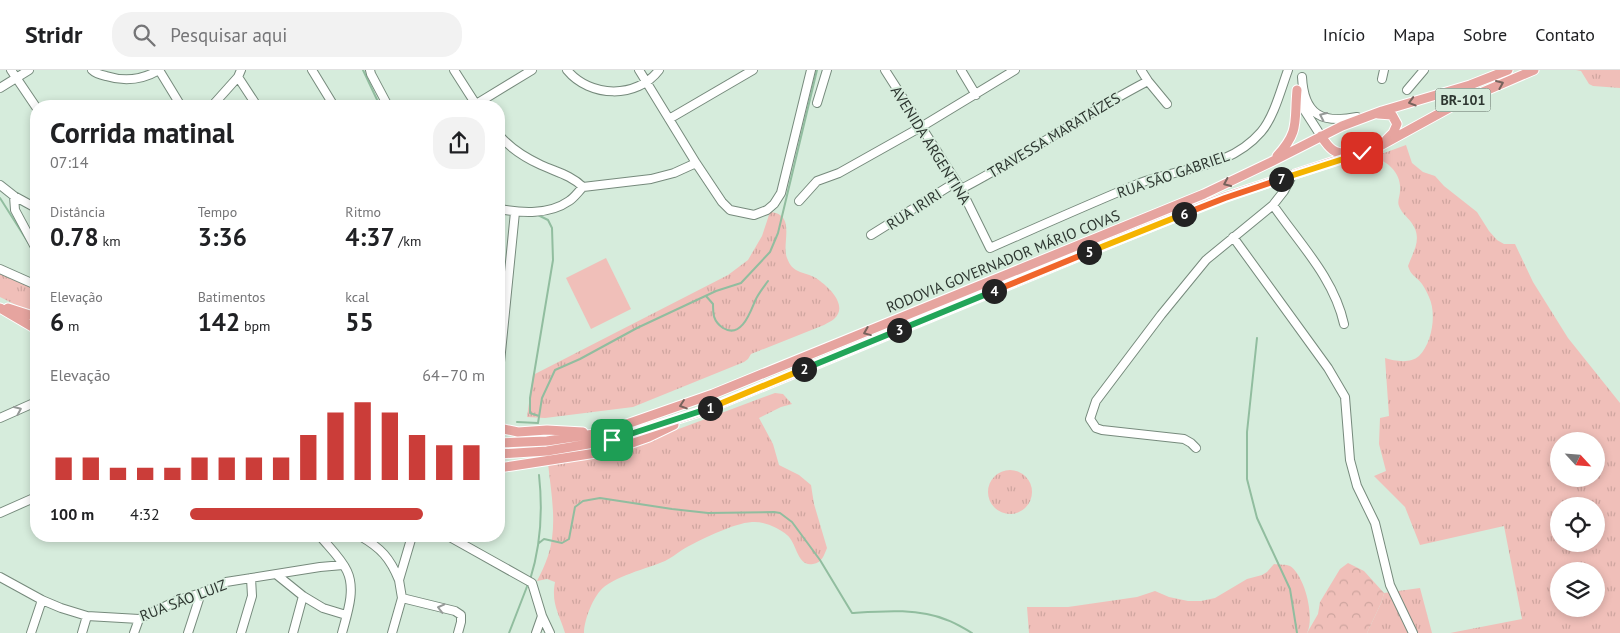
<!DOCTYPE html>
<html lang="pt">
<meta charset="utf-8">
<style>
:root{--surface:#fff;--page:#f2f2f2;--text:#202124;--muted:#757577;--line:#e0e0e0;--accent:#cb3d39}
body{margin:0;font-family:"PT Sans",sans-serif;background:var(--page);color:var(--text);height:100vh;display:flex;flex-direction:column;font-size:19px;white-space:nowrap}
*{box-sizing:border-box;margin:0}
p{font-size:16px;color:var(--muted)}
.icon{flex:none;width:28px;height:28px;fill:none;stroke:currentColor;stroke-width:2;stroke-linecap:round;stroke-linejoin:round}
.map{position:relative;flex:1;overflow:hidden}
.drawer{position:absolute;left:30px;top:30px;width:475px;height:442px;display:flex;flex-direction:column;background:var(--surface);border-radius:20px;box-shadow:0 2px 8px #0003}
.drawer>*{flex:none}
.needle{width:32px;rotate:116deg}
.fabs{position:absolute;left:1550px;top:362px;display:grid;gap:10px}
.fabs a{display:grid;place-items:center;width:55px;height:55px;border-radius:50%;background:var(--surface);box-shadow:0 2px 8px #0003;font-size:25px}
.pin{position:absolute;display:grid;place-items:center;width:42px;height:42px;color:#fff;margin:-21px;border-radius:10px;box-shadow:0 2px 8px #0006}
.km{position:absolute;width:25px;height:25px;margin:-12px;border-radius:50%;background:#222;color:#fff;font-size:14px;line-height:25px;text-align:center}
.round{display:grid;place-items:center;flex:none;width:52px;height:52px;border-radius:20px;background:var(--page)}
.summary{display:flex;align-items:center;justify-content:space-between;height:85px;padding:0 20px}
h1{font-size:28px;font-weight:600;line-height:38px}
.metrics{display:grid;grid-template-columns:repeat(3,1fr);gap:8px;height:85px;padding:5px 20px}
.metrics div{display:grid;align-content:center}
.metrics b{font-size:25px;font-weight:600}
.metrics small{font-size:14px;font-weight:400}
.metrics p{font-size:14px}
.chart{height:140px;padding:10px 20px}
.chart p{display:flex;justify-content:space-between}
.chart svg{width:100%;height:90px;margin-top:5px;stroke:var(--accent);stroke-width:6}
ul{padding:0 20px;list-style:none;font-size:16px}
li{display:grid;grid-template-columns:80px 60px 1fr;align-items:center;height:38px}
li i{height:12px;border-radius:6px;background:var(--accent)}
header{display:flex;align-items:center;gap:30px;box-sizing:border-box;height:70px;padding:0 25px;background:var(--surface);border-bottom:1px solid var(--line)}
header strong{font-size:24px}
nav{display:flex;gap:28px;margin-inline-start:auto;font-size:18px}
.search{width:350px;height:45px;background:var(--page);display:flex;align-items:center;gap:12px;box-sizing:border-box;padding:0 18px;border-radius:20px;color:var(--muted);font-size:19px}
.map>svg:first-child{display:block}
</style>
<header>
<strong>Stridr</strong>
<div class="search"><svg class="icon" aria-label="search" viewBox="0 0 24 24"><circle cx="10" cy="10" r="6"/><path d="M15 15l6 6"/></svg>Pesquisar aqui</div>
<nav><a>Início</a><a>Mapa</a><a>Sobre</a><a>Contato</a></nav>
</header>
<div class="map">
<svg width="1620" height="563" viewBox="0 0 1620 563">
<defs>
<pattern id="grass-tufts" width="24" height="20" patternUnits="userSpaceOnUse" patternTransform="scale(1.25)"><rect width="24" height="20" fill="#f0bfb9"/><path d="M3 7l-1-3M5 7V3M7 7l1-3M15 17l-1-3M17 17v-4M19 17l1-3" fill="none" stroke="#cea59f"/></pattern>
<pattern id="forest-crowns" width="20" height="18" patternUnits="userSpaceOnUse" patternTransform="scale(1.25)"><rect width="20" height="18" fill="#f0bfb9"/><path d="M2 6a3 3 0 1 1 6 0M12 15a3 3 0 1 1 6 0" fill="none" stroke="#cea59f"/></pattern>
</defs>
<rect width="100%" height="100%" fill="#d6ecdc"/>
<path fill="url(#grass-tufts)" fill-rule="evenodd" d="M1576,0H1620V18L1593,16L1589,14L1581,1Z
M1406,75L1412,93L1423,102L1435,106L1444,116L1477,142L1489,161L1497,170L1504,174H1515L1533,212L1568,268L1620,333V563H1450L1522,549L1504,456L1420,475L1405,437L1374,406L1386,401L1379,374L1380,348L1389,346L1385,288C1395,291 1410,294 1419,286C1432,273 1437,244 1429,227C1427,223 1425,218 1422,214C1416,206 1411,206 1408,196C1414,180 1423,168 1411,152C1407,147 1401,142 1399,136C1397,131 1400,126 1400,121C1402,104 1388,91 1373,87ZM1559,371H1596V409H1559ZM1596,436V474H1559V436ZM1596,501V539H1559V501Z
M770,142C797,144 781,174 787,188C789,193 791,197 796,200C801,203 808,204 814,207C826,214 850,235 834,249C832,251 827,253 824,255L751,284L748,289L744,292L633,337L545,348L527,347L533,305L728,205L748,190L762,166Z
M0,195L36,212V245L0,227Z
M775,323L783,324L792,334L781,337L759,348L773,374L779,395L799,405L811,415L814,434L827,478C824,485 822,493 813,494C797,497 797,473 787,465C779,458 764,451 752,452C734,453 697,471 682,480C676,484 671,488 665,491C649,498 611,507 600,521C592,530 584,551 584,563H565C559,543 551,534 555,512L547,509L537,511C541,503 545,495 548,486C558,456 551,423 548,393L620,381Z
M988 422a22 22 0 1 1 44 0a22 22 0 1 1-44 0Z
M1274,494C1279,495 1286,494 1290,496C1305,506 1315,547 1307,563H1029L1027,537H1068L1137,527L1155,521L1169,527L1188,531H1201L1215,528L1247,509L1262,505L1267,502Z
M1420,518L1432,563H1367L1382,531L1384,523Z"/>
<path fill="url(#forest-crowns)" d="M1348,493L1364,501L1384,523L1382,531L1367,563H1307L1318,544L1320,532L1340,499Z"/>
<path fill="#f0bfb9" d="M606,188L631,239L591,259L566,208Z"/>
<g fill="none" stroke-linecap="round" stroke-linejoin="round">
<path stroke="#91bd9f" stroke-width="2" d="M363,0L380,36
M0,128L31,177
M538,145L548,150L552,158L553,190L530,328V343L539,346
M706,226L713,234C713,244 713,251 723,258C741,269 750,243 755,231C758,224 763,218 768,211
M1257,268L1247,362V409L1257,448L1290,519L1297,563
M517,352L538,353L542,328L555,300L580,289L637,258L716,221L741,213L770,182L778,163L817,0
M539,473L544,469L562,473L569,469L575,437L583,431L600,428L672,439L708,443L774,442L780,443L792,452L820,490L852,543C883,541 918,538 947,550C956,553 963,558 972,563
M530,510C541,475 543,441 539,405
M509,563L528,514"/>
<defs>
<path id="minor" d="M11,0L36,37
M92,0C96,4 101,5 106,6C125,12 142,10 159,0
M159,0L181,36
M312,0L334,36
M370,0L371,4L388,36
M454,0L477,36
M567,0C590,28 637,29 659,0
M639,0L696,93L722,132L730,140L754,145L767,140L774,134L781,123L811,0
M885,0L961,119L990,178C1040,156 1089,134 1140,113C1182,97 1229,99 1261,62C1274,47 1281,19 1288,0
M961,0L976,25
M1141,0L1148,11L1167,34
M238,7L257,36
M1302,7C1304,45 1322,54 1357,47
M1382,9L1384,0
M0,18L29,0
M1407,20L1424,0
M1298,24L1303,38L1321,66
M817,33L827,0
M212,36L238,7L241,0
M473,36L532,0
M669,49L753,0
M499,65C510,78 526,88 541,95C556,102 571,105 583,117
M0,115L14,126L36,138
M961,119C1025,86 1084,44 1148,11
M14,126L15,140L36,179
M799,131L817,111L839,103L921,57L1015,0
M1273,135C1299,173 1334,208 1344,254
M499,139C522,143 549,145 569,131C574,128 578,122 583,117L651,109L674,103L696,93
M871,165L956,112
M1233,167L1328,298L1345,327L1350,390L1357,416L1375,453L1390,515L1413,563
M0,199L36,215
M499,302L515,142
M0,348L36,332
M1196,378L1191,373L1184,369L1102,360L1096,358L1090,349L1096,331L1161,245L1206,190L1273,135L1284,121L1293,104
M0,443L36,427
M320,466C329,477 341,488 347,501C356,520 347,544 342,563
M360,466C381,478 390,488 399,510
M448,466L532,513L542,546L550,563
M277,505L303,526L293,563
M0,507L42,530L61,538L87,546L139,549L178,530L201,523L226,512L320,497L343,495
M303,526L323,538L346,545
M402,528L455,541L461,545V552L458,563
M31,563L42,530
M82,563L87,546
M134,563L139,549
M188,563L201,523
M241,563L252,526L251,508
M392,563L402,528L399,510L412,466
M536,563L542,546"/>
<path id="major" d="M1378,44L1392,45L1397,54L1393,63L1386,70
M1321,66C1329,78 1334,85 1350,83
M1277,86C1300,61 1294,52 1297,20
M0,238L36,259
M8,238L36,247
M499,358L518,362L547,360L583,362
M499,373L547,371L601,363L713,324L1204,124L1271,92L1342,56L1382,41L1470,15L1508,0
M499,384L547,381L612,370L703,341L1123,168L1225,127L1380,76L1462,31L1534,0
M499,398L609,381L649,367L674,355"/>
</defs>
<use href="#minor" stroke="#768a7c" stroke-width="10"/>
<use href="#major" stroke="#fff" stroke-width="11"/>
<use href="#minor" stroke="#fff" stroke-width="8"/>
<use href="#major" stroke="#e6a49f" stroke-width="9"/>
</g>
<defs><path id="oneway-chevron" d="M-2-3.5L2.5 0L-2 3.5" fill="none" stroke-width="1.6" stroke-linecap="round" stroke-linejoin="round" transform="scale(1.25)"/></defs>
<g stroke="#77625c">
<use href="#oneway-chevron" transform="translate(1500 14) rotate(-23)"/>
<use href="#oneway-chevron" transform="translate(1412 32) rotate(164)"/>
<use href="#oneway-chevron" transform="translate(1227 113) rotate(155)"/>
<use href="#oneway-chevron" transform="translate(867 262) rotate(158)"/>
<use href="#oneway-chevron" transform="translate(683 335) rotate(161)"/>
</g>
<g stroke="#969a98">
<use href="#oneway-chevron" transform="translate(1323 46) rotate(-155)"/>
<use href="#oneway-chevron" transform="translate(18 340) rotate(-24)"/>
<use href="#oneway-chevron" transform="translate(441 538) rotate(-166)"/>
</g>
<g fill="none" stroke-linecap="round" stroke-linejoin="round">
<defs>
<path id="split-1" d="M612,370L710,338"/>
<path id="split-2" d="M710,338L804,299"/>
<path id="split-3" d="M804,299L899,260"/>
<path id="split-4" d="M899,260L994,221"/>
<path id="split-5" d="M994,221L1089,182"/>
<path id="split-6" d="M1089,182L1184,144"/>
<path id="split-7" d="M1184,144L1225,128L1281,109"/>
<path id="split-8" d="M1281,109L1362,83"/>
</defs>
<use href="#split-1" stroke="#fff" stroke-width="10"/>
<use href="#split-2" stroke="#fff" stroke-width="10"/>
<use href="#split-3" stroke="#fff" stroke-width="10"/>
<use href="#split-4" stroke="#fff" stroke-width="10"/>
<use href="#split-5" stroke="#fff" stroke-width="10"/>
<use href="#split-6" stroke="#fff" stroke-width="10"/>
<use href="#split-7" stroke="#fff" stroke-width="10"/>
<use href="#split-8" stroke="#fff" stroke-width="10"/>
<use href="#split-1" stroke="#22a559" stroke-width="6"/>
<use href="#split-2" stroke="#f5b400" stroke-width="6"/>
<use href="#split-3" stroke="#22a559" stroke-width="6"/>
<use href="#split-4" stroke="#22a559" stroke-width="6"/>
<use href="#split-5" stroke="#f0652b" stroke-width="6"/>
<use href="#split-6" stroke="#f5b400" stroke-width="6"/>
<use href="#split-7" stroke="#f0652b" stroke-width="6"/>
<use href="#split-8" stroke="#f5b400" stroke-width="6"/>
</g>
<g text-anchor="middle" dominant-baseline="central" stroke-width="4" stroke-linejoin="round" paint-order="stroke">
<rect fill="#d6ecdc" stroke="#606d64" stroke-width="1" x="1435.5" y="18.5" width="55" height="23" rx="4"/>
<g font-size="14" font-weight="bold" fill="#2d3630">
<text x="1463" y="30">BR-101</text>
</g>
<g font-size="15" fill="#2d3630" stroke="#d6ecdc">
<text transform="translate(1054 65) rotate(-31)">TRAVESSA MARATAÍZES</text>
<text transform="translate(931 75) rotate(58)">AVENIDA ARGENTINA</text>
<text transform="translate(1173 104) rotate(-19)">RUA SÃO GABRIEL</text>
<text transform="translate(914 139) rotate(-33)">RUA IRIRI</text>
<text transform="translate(1003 191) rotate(-22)">RODOVIA GOVERNADOR MÁRIO COVAS</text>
<text transform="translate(183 530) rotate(-21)">RUA SÃO LUIZ</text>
</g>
</g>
</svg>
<div class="fabs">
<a><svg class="needle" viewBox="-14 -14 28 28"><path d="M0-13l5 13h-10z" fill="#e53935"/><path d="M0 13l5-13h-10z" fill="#757577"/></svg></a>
<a><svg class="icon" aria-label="locate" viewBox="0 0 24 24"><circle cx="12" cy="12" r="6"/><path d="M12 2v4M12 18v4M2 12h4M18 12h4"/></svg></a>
<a><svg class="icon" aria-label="layers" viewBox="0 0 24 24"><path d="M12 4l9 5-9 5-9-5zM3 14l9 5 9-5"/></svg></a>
</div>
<div class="pin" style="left:612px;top:370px;background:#1e9e55"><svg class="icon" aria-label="arrive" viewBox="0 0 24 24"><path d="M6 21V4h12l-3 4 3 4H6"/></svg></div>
<div class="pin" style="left:1362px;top:83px;background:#d93025"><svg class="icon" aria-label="check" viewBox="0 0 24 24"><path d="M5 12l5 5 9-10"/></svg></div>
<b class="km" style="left:710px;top:338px">1</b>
<b class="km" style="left:804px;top:299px">2</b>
<b class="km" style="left:899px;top:260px">3</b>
<b class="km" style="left:994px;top:221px">4</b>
<b class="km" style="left:1089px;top:182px">5</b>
<b class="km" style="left:1184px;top:144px">6</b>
<b class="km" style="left:1281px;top:109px">7</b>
<section class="drawer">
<div class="summary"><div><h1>Corrida matinal</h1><p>07:14</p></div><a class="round"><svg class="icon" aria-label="share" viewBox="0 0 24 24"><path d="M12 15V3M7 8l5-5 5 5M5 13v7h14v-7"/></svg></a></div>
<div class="metrics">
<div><p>Distância</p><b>0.78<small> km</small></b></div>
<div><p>Tempo</p><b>3:36</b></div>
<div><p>Ritmo</p><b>4:37<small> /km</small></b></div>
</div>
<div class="metrics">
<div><p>Elevação</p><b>6<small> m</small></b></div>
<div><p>Batimentos</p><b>142<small> bpm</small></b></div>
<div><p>kcal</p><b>55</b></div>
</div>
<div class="chart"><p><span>Elevação</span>64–70 m</p>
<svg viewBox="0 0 160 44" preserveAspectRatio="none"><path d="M5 44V33M15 44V33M25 44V38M35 44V38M45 44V38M55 44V33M65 44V33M75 44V33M85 44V33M95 44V22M105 44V11M115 44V6M125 44V11M135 44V22M145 44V27M155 44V27"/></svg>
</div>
<ul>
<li><b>100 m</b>4:32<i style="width:79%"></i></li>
</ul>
</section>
</div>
